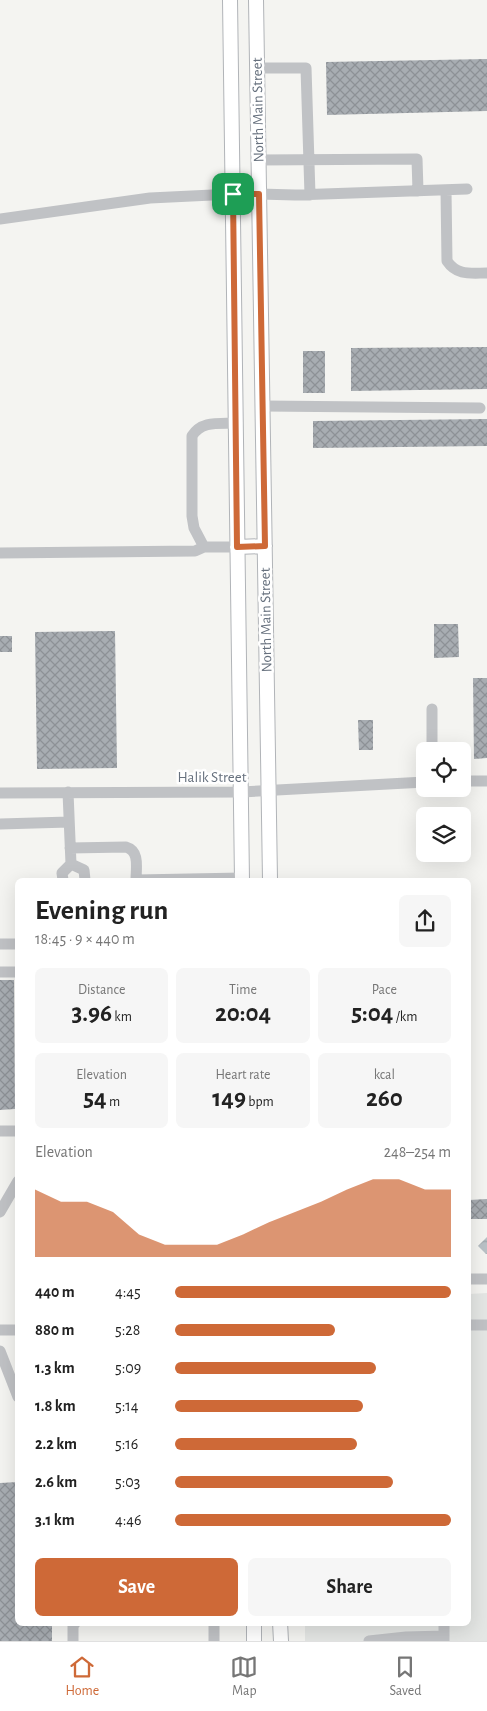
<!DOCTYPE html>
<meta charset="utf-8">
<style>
:root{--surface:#fff;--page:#f6f6f6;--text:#222;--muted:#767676;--line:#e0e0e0;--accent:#ce6937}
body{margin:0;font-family:"Alegreya Sans",sans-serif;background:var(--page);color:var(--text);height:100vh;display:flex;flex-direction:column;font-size:19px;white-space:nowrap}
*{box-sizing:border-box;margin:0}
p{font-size:16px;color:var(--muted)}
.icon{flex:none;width:28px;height:28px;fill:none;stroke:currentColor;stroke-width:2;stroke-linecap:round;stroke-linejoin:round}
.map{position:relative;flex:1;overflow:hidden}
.sheet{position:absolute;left:15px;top:878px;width:456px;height:748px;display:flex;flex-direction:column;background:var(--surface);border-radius:8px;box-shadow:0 5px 20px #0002}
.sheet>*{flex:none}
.tools{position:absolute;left:416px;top:742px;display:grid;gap:10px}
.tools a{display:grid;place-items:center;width:55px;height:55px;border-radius:8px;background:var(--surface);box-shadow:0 5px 20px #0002;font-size:25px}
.pin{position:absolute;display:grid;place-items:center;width:42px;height:42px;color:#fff;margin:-21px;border-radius:10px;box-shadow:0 2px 8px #0006}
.round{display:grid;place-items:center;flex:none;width:52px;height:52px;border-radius:8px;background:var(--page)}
.summary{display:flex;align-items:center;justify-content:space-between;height:85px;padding:0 20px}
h1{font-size:28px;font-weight:700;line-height:38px}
.metrics{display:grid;grid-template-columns:repeat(3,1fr);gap:8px;height:85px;padding:5px 20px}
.metrics div{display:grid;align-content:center;border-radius:8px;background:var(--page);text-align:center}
.metrics b{font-size:25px;font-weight:700}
.metrics small{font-size:14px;font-weight:400}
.metrics p{font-size:14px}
.chart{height:140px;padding:10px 20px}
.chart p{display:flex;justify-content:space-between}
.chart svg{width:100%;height:90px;margin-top:5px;fill:var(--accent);opacity:.7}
.button{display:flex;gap:10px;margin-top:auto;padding:10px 20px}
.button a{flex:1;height:58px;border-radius:8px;background:var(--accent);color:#fff;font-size:20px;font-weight:700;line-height:58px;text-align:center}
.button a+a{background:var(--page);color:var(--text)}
ul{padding:0 20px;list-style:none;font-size:16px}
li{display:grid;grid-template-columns:80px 60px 1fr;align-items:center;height:38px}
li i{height:12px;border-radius:6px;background:var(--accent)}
.menu{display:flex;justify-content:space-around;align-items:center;height:70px;border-top:1px solid var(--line);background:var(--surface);font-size:14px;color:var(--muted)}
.menu a{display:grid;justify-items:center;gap:2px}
.menu .current{color:var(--accent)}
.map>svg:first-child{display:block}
</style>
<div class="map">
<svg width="487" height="1641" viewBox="0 0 487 1641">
<defs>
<pattern id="water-waves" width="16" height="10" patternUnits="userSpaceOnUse" patternTransform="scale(1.25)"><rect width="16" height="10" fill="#b9c1c6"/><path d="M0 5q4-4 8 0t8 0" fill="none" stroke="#9aa1a6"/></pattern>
<pattern id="building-cross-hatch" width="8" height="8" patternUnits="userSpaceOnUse" patternTransform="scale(1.25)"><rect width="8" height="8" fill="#a8adb2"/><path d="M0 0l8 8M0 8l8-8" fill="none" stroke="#8d9196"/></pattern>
</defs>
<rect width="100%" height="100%" fill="#f4f4f1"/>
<path fill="#e4e6e4" d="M487,1293V1641H305V1623L469,1622V1294Z"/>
<path fill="url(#water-waves)" d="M487,1237V1254H486L478,1246Z"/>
<path fill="url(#building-cross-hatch)" d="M487,59V111L327,115L326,62Z
M487,347V389L351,391V348Z
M303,351H325V393H303Z
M487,419V446L313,448V421Z
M434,624H458L459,657L434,658Z
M115,631L117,768L37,769L35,632Z
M0,636H12V652H0Z
M473,678H487V758L474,759Z
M358,720H373V750H359Z
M0,980H14L15,1109L0,1110Z
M487,1199V1219H469V1200Z
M18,1482V1622H52V1641H0V1483Z"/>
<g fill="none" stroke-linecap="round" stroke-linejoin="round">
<defs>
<path id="major" d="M230,0L242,880
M256,0L270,880
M233,194H259
M237,547L265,546
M254,1622V1641
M280,1622L281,1641"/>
</defs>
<use href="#major" stroke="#b1b4b8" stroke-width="16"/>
<path stroke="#c0c2c5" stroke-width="11" d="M257,68H306L310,195
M259,160L417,159L418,191
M446,190L447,261C457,276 471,273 487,273
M259,194L295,195L467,189
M0,219L150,198L233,194
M263,406L480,408
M204,547L194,528L192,516V436C202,420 220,424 237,423
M0,553L195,551L204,547H237
M432,709V751
M462,781H487
M0,793L241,792L425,782
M0,824L69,822
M70,848L126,847C140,851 136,868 136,880
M71,864L84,870L85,880
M63,880L62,873L71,864L68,792
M137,880L242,878
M0,944H18
M0,972H18
M0,1131H18
M0,1212L18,1181
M469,1279H487
M469,1325H487
M0,1330H18
M0,1351L18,1397
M214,1622V1641
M444,1622V1641
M73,1641V1626L76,1622
M369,1641L406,1637L444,1636"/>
<use href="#major" stroke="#fff" stroke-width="14"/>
</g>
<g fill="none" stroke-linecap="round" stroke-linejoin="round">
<defs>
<path id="route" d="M233,194H259L265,546L237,547Z"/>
</defs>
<use href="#route" stroke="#fff" stroke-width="10"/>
<use href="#route" stroke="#ce6937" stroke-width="6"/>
</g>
<g text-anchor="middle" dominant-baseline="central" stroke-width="5" stroke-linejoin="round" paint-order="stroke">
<g font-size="15" fill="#67717e" stroke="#fff">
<text transform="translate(258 110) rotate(-91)">North Main Street</text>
<text transform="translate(266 620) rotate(-91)">North Main Street</text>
<text x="212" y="777">Halik Street</text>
</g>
</g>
</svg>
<div class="tools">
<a><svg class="icon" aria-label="locate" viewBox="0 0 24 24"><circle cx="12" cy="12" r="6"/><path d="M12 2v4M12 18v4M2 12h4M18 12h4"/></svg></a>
<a><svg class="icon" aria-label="layers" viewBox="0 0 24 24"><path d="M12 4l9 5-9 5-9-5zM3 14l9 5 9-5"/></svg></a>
</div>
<div class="pin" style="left:233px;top:194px;background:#1e9e55"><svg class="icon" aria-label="arrive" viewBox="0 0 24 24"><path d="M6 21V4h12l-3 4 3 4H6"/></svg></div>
<section class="sheet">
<div class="summary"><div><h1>Evening run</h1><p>18:45 · 9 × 440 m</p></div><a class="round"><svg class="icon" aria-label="share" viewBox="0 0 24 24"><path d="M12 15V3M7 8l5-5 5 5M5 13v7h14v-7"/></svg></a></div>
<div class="metrics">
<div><p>Distance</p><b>3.96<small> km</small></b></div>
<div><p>Time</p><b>20:04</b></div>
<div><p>Pace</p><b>5:04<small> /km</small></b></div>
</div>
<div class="metrics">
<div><p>Elevation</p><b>54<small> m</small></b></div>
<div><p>Heart rate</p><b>149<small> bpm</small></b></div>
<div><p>kcal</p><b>260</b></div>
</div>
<div class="chart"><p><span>Elevation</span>248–254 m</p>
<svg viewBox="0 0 160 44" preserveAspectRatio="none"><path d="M0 44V11L10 17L20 17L30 22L40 33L50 38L60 38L70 38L80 33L90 27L100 22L110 17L120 11L130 6L140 6L150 11L160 11V44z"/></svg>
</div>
<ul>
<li><b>440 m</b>4:45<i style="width:100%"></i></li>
<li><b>880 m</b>5:28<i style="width:58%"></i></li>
<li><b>1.3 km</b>5:09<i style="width:73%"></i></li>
<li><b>1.8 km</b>5:14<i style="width:68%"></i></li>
<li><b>2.2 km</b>5:16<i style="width:66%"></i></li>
<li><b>2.6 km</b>5:03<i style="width:79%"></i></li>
<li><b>3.1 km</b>4:46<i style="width:100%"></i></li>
</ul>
<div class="button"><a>Save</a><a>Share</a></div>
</section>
</div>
<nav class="menu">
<a class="current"><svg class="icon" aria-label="home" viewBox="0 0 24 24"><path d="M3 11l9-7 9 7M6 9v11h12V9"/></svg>Home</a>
<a><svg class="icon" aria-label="map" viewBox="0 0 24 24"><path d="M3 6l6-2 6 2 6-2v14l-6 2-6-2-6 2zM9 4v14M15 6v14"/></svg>Map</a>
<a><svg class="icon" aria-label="saved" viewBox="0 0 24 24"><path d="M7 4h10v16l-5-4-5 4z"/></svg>Saved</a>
</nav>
